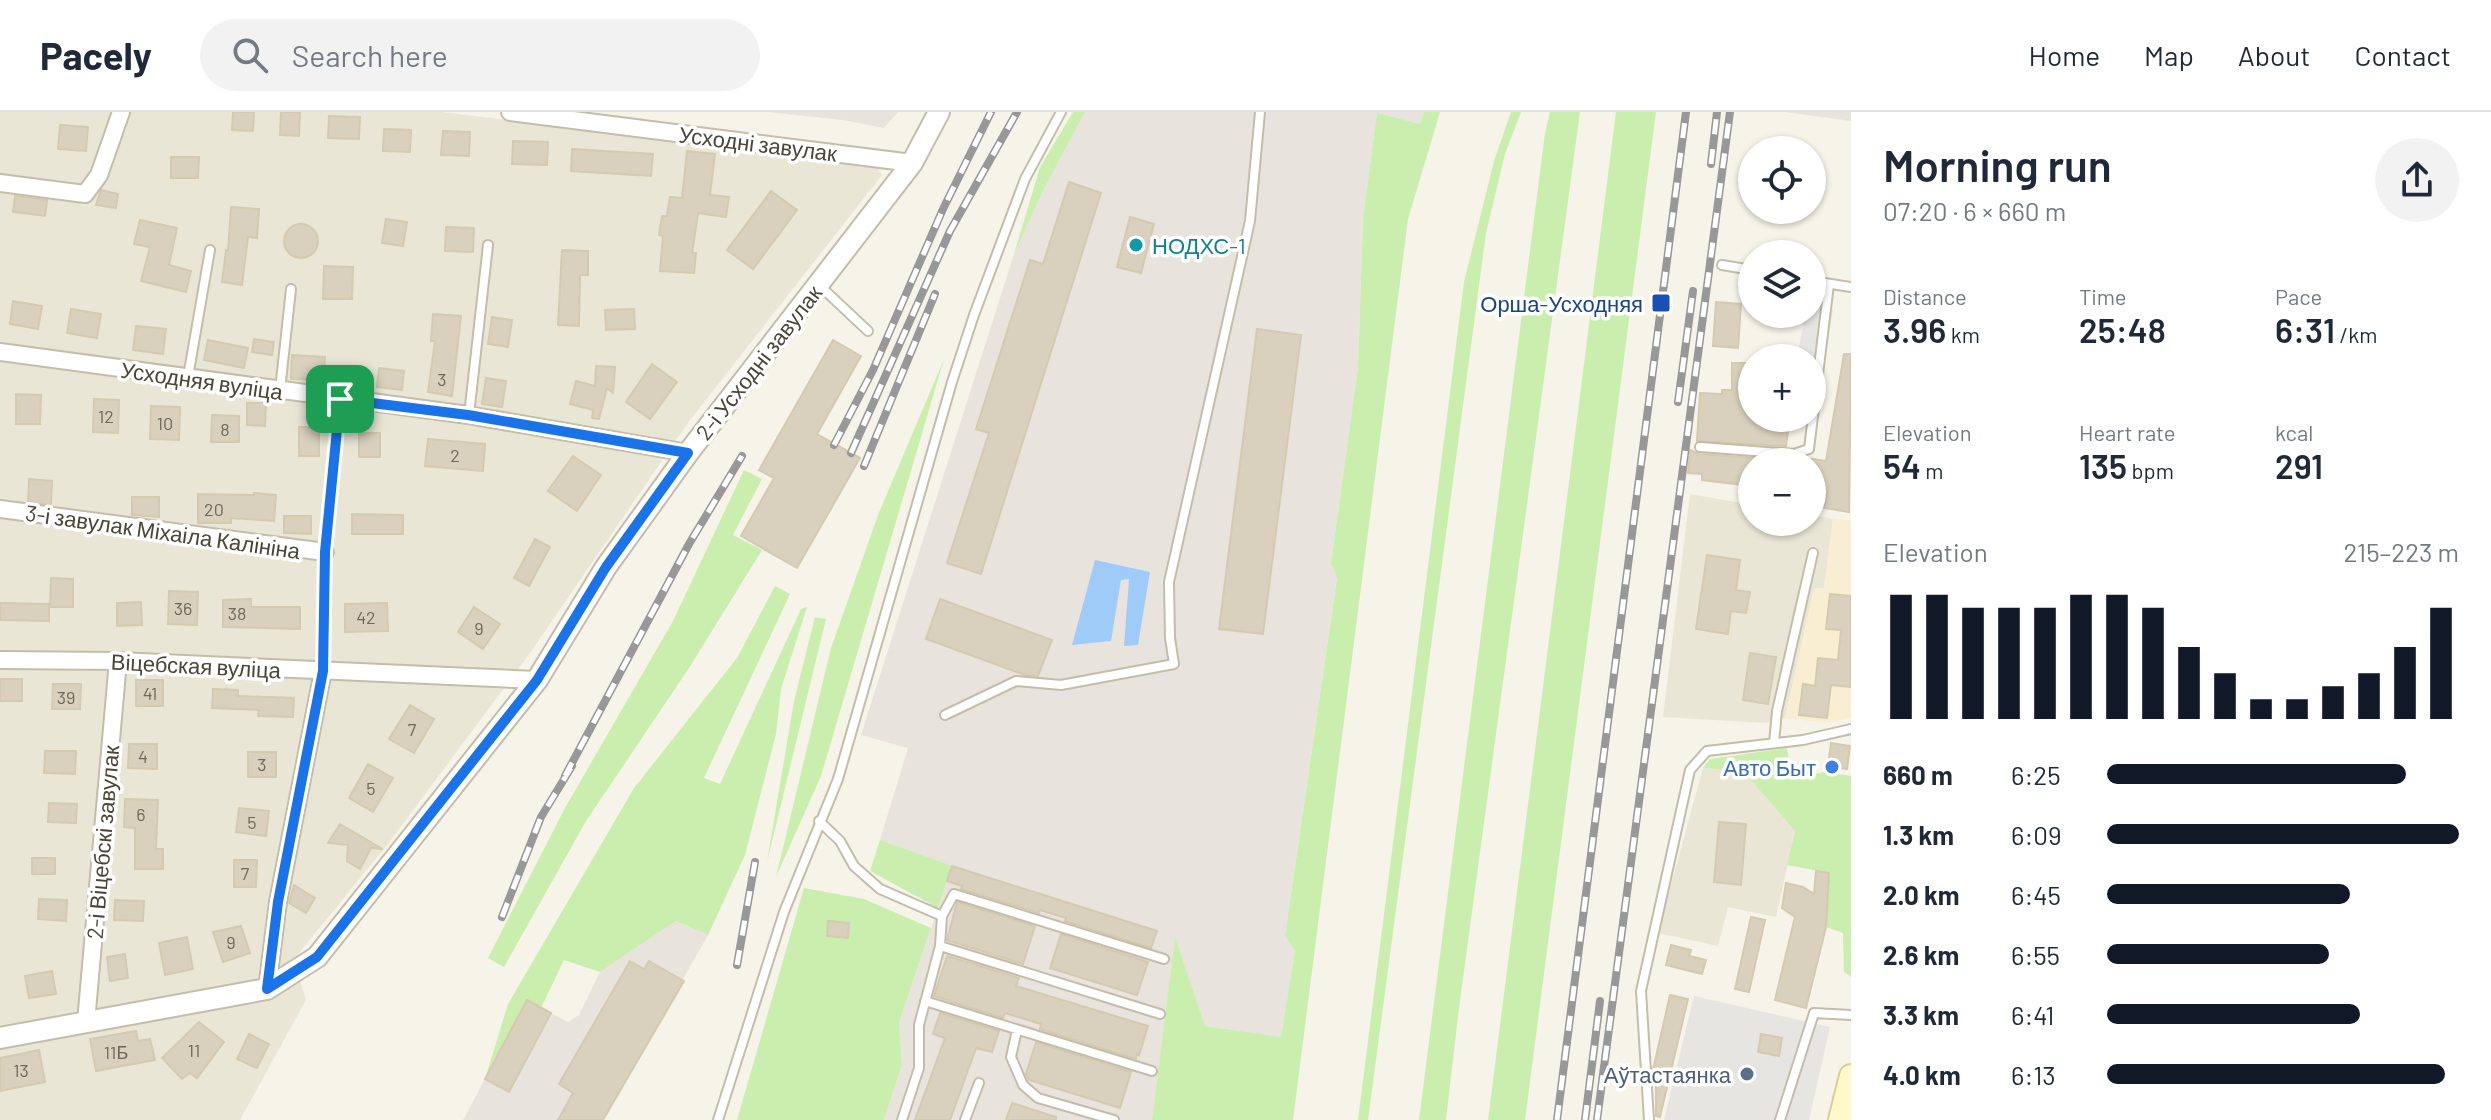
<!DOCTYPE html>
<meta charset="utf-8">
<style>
:root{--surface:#fff;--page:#f2f2f3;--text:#1f2937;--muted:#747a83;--line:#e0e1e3;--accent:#111827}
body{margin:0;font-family:Barlow,sans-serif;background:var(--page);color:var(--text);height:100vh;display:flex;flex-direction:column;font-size:30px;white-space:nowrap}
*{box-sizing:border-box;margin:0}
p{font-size:26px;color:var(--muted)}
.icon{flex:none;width:44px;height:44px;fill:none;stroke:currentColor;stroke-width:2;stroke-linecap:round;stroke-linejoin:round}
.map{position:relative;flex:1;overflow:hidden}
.details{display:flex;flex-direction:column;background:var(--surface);width:640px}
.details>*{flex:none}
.tools{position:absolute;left:1738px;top:24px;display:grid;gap:16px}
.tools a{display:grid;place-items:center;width:88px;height:88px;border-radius:50%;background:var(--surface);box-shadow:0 2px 6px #0004;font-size:40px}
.pin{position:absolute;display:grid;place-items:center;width:68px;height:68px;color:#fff;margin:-34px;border-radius:16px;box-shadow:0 4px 12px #0006}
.round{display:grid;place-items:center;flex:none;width:84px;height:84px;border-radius:42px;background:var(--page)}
.head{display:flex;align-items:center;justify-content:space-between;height:136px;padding:0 32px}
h1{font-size:44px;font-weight:600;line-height:60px}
.metrics{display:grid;grid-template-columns:repeat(3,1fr);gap:12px;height:136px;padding:8px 32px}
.metrics div{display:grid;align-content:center}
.metrics b{font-size:34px;font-weight:600}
.metrics small{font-size:22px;font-weight:400}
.metrics p{font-size:22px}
.chart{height:224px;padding:16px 32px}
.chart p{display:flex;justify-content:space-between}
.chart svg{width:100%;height:144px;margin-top:8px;stroke:var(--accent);stroke-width:6}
ul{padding:0 32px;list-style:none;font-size:26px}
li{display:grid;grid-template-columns:128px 96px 1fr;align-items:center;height:60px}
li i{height:20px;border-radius:10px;background:var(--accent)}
header{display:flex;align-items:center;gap:48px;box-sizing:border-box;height:112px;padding:0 40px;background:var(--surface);border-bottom:2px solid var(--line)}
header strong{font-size:38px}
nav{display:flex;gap:44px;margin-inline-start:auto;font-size:28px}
.search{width:560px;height:72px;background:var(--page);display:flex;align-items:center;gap:20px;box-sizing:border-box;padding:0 28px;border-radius:44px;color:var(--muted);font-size:30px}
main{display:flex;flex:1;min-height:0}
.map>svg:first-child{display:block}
</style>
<header>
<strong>Pacely</strong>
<div class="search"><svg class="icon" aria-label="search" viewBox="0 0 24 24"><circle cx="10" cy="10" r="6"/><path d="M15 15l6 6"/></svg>Search here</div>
<nav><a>Home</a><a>Map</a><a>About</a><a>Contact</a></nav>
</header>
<main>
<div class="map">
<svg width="1851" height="1008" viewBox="0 0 1851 1008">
<rect width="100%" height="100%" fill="#f6f3e9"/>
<path fill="#eae6d6" d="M0,0H441L875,52L882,63L687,312L530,541L388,732L294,847L306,888L240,1008H0Z
M1690,382L1752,393V410H1812V403L1833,407L1824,476L1814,477L1785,606L1765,611L1663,605Z
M1703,656L1743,659L1795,719L1776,805L1728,795L1718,834L1658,821Z"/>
<path fill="#f9edd2" d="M1833,407L1851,408V606L1828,611L1785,606L1814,477L1824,476Z"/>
<path fill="#e8e4dd" d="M768,0H898L884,16L843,8Z
M1085,0H1424L1420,12L1377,2L1363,106L1358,255L1331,450L1337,465L1285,822L1295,839L1281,926L1205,914L1175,827L1152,1008H884L902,953L899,911L952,755L880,728L908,636L861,623L1014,142L1043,79Z
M1785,0H1851V9Z
M676,809L708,823L603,1008H463L527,888L568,910L579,903L600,860Z"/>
<path fill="#caeead" d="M1073,0H1085L1043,79L1014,142L1040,55Z
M1424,0H1440L1408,107L1293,1008H1152L1175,825L1205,914L1281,925L1295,839L1285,823L1337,466L1331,451L1358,255L1363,106L1377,1L1420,12Z
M1511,0H1521L1505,42L1486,121L1368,1008H1358L1464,170L1494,49Z
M1550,0H1580L1459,896L1446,1008H1419L1545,21Z
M1616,0H1656L1525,1008H1488Z
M944,247L821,664L776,765L831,536L878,403Z
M744,358L762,367L733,423L762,438L689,556L586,709L504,855L488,846L565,696L673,509Z
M775,474L790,482L704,666L720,672L801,497L807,495L781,577L776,622L745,743L708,823L676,809L600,860L564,848L541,896L526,889L485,967L508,892L634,676L737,546Z
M815,505L826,507L767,750L794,589Z
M1787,636L1792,667L1824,660L1851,664V865L1844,860L1843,821L1826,815L1829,761L1787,753L1795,719L1743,659L1703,656L1710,647Z
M880,728L952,754L938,796L870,759Z
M804,776L864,787L931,816L899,911L902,953L884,1008H737Z"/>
<path fill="#e7e5e1" d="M1812,194L1833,197L1821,269L1812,267V246H1797L1805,202H1812Z
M1694,884L1830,915L1809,1008H1664Z"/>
<path fill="#9fcbf8" d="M1095,448L1150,460L1138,533L1124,534L1129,467L1121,468L1111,529L1072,533Z"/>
<path fill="#d9d1bd" stroke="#d4caaf" stroke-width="2" d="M233,0H254L253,19L232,18Z
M281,0H300L299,24L280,23Z
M329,4L360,5L359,27L328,26Z
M60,13L88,15L86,39L58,37Z
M384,17L411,18L410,40L383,39Z
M443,19L470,20L469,44L441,43Z
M513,29L548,30L547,53L512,52Z
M572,37L653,42L651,64L571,59Z
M687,39L715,42L710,83L729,85L726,105L698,101L692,141H696L694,161L660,159L663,124L659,123L662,104H667L670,85L682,86Z
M171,45H199L198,66H171Z
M1069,70L1101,81L981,462L947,451L989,321L976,317L1030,148L1043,152Z
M101,78L118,82L116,96L96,93Z
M771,79L797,98L753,157L727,138Z
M15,84L47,88L45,104L13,100Z
M231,95L259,97L257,126L248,125L242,173L222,170L226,138L228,139Z
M1130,105L1154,112L1141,161L1117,155Z
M386,107L407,110L403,134L382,131Z
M140,108L177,116L169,153L191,159L186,180L141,169L150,135L134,132Z
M284 129a17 17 0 1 1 34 0a17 17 0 1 1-34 0Z
M446,115L474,116L473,140L445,139Z
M562,138L588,139V163H580L579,214L558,213Z
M324,154L353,155L352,187H323Z
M13,189L42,194L38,217L10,212Z
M1716,190L1741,192L1738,236L1713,234Z
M71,197L101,202L97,226L67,221Z
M634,197L635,217L606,218L605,198Z
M433,202L461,204L452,284L428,280L435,229H431Z
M492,205L512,208L508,235L488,232Z
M136,214L166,217L163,242L133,238Z
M1257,217L1301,223L1263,522L1219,517Z
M254,227L274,230L272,243L252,240Z
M208,228L248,236L244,256L204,248Z
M833,228L861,244L817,322L860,346L797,456L741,424L774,366L759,358Z
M1844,242H1851L1849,400L1824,396L1826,382L1812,380V347L1826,349Z
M292,243L325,245L324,268L291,267Z
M1732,251H1752V306H1790L1786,334L1697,329L1700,281L1722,282V278H1732Z
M652,252L677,270L650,307L626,290Z
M596,254L615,255L613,281L607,276L599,307L592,306L593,298L570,292L576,269L595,274Z
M379,256L404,259L402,278L377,275Z
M486,266L506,269L502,295L482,292Z
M16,282L41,283L40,312H16Z
M94,287L119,288L118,321L93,320Z
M247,291H266L265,314L247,313Z
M151,294L180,295L179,328L150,327Z
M212,303L239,304V330H211Z
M299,315H319V344H299Z
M359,321H380V345H359Z
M428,327L485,332L483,359L425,354Z
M1690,338L1699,342L1785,348L1752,350V374L1702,368V362L1688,361Z
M573,344L601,363L577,399L548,379Z
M29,367L52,369L51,393L28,390Z
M254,381L276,383L274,409L231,406V411H198V382L254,383Z
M132,385H159V405L132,403Z
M352,402L403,403V422H352Z
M284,404H311V422L284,421Z
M535,427L550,435L529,474L514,466Z
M1707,443L1740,448L1736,478L1750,480L1746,501L1731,499L1728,522L1696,517Z
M51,466L73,467V495H50Z
M169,479L198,480L197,513L168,512Z
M1830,482L1851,484V575L1831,573L1827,606L1799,603L1803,572L1815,574L1818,546L1838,548L1841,518L1826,517Z
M251,487V495H300V517L223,515V488Z
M940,487L1052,528L1038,564L1025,563L926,527Z
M141,490L142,513L117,514V491Z
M0,491L49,492V509L0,508Z
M387,491L388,519L345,520V492Z
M474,495L500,512L483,537L458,520Z
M1750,541L1776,545L1768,592L1743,588Z
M0,567H22V589H0Z
M136,568H163V594H136Z
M53,572H81L80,597H52Z
M213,577L238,578V584L294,586L293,605L258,604L259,598L212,596Z
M410,593L434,607L414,641L389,627Z
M1831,631L1850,634L1847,657L1828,655Z
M129,632H157V657L128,656Z
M45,639H76L75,662L44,661Z
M248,640H276V665H248Z
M368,652L393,666L373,700L349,686Z
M125,687L158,688L156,737H163V757H135V716L124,715Z
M49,691L77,692L76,711L48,710Z
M239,696L269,699L266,724L236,720Z
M1719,710L1746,712L1741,773L1714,770Z
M340,712L374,732L383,737L371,736L360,757L347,749L348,733L328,731Z
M32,746H55V762H32Z
M234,748H257L256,775H234Z
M952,754L1157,819L1151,836L1065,809L1066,806L1040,798L1039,801L961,777L962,774L947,769Z
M1816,759L1829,761L1826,815L1806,896L1775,888L1795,805L1782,796L1786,771L1803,775L1814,782Z
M294,773L315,786L306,801L289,791Z
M39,787L67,788L66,809L38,807Z
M115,788L144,789L143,809L114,808Z
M957,790L1035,814L1023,852L947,828Z
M1751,805L1765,808L1749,880L1735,877Z
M828,809L849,811L848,826L827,824Z
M241,814L250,841L223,850L213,820Z
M1061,822L1148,850L1137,883L1050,856Z
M187,825L193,857L165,863L159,831Z
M1671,833L1691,838L1689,844L1706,848L1702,862L1666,853Z
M125,842L128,866L110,869L107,845Z
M947,844L1019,866L1016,874L1148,914L1139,943L1137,942L1136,947L1040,917L1041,912L1005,901L1003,906L934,884Z
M630,849L644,857L649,849L684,869L603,1008H558L573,981L559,972Z
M52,859L56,882L29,886L25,864Z
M1670,883L1688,887L1660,1005L1656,1004V970L1653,958Z
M527,888L551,901L509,980L485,967Z
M940,901L999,919L992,940L976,936L950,1008H915L945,926L933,922Z
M199,910L224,930L197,966L190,961L182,967L162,946Z
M136,919L138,929L150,927L155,948L96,959L90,927Z
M249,922L269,932L257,956L237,947Z
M1761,922L1782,926L1779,944L1758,940Z
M1036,930L1131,960L1120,996L1029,968L1026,962Z
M39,938L45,970L0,979V946Z
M1012,991L1056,1005V1008H1006Z"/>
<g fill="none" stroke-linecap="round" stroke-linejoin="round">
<defs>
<path id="service" d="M1722,153L1752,158
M1812,169L1851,175
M819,173L868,219
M188,265L210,138
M280,278L291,177
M469,303L488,133
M1700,335L1794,342L1809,337L1829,172
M323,558L325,440L340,287
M945,603L1016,569L1061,573L1174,552L1170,526L1169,470L1250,109L1260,0
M1774,631L1777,599L1813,441
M819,709L840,729L854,754L880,777L942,804L940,834L919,913V956L902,1008
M942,804L954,782L1164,847
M940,834L1160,902
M925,889L1152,959
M1017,918L1011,945L1023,973L1038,986L1114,1008
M718,1008L784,800L838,667L952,270L974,203L1025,67L1061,0
M965,1008L979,971
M1649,1008L1641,879L1690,658L1707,639L1803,628L1851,617
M1780,1008L1814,901L1851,903"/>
<path id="minor" d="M510,0L912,51
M0,71L85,82L99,63L121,0
M0,240L468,303L688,341
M0,397L325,440
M0,548L118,549L537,568
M267,877L278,790L323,559
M86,910L118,549"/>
<path id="tertiary" d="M0,926L267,877L317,845L537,568L606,455L688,341L912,51L939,0"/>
<path id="secondary" d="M1840,1008L1851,964"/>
</defs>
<use href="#service" stroke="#c3bdaa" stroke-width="12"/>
<use href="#minor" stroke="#c3bdaa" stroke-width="20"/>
<use href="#tertiary" stroke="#c3bdaa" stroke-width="24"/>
<use href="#secondary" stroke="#dacf94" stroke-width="26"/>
<use href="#service" stroke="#fff" stroke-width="8"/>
<use href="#minor" stroke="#fff" stroke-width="16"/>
<use href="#tertiary" stroke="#fff" stroke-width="20"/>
<use href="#secondary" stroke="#fff8c9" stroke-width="22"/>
<defs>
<path id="rail" d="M1711,52L1717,0
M1678,290L1693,179
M834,333L873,258L943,97L991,0
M851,341L950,119L1017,0
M864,354L935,182
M565,664L689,432L742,344
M502,805L541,705L572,654
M737,853L755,750
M1557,1008L1686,0
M1585,1008L1600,889
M1597,1008L1730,0"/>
</defs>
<use href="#rail" stroke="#989898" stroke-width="8"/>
<use href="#rail" stroke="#fff" stroke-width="5" stroke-dasharray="15" stroke-linecap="butt"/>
</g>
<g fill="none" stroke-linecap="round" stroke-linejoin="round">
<defs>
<path id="route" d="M340,287L468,303L688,341L606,455L537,568L317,845L267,877L278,790L323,559L325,440Z"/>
</defs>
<use href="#route" stroke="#fff" stroke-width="16"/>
<use href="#route" stroke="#1a73e8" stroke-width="10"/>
</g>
<circle fill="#0f9aa8" stroke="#fff" stroke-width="3" cx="1136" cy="133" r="8"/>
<rect fill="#1a4fb4" stroke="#fff" stroke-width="3" x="1651" y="181" width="20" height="20" rx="4"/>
<circle fill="#3f7fe0" stroke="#fff" stroke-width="3" cx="1832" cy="655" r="8"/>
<circle fill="#5c6f8a" stroke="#fff" stroke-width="3" cx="1747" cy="962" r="8"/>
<g text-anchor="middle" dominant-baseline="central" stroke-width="7" stroke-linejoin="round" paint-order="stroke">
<g font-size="18" fill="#6e6858">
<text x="442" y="267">3</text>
<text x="106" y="304">12</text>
<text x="165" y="311">10</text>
<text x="225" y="317">8</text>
<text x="455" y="343">2</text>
<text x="214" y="397">20</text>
<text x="183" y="496">36</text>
<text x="237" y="501">38</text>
<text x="366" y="505">42</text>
<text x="479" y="516">9</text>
<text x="150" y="581">41</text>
<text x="66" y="585">39</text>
<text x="412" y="617">7</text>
<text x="143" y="644">4</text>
<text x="262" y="652">3</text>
<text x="371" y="676">5</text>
<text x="141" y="702">6</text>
<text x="252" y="710">5</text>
<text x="245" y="761">7</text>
<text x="231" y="830">9</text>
<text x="194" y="938">11</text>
<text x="116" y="940">11Б</text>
<text x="21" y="958">13</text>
</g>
<g font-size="22" fill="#4a4536" stroke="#fff">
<text transform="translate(758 31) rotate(7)">Усходні завулак</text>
<text transform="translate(758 250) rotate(-52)">2-і Усходні завулак</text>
<text transform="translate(202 268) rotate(8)">Усходняя вуліца</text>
<text transform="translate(163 419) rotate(8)">3-і завулак Міхаіла Калініна</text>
<text transform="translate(196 553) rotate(3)">Віцебская вуліца</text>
<text transform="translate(102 730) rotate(-85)">2-і Віцебскі завулак</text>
</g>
<g font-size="22" fill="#0d838f" stroke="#fff" text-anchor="start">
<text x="1152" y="133">НОДХС-1</text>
</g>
<g font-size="22" fill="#164399" stroke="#fff" text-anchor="end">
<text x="1643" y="191">Орша-Усходняя</text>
</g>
<g font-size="22" fill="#366cbe" stroke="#fff" text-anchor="end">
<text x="1816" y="655">Авто Быт</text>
</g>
<g font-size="22" fill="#4e5e75" stroke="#fff" text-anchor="end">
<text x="1731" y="962">Аўтастаянка</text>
</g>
</g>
</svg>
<div class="tools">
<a><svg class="icon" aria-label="locate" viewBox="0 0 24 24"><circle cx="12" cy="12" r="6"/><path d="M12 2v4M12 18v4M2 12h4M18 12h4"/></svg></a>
<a><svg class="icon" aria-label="layers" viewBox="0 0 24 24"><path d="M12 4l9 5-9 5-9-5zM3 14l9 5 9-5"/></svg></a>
<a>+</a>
<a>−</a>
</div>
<div class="pin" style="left:340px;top:287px;background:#1e9e55"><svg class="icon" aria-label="arrive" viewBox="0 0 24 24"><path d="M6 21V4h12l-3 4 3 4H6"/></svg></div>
</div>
<section class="details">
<div class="head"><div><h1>Morning run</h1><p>07:20 · 6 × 660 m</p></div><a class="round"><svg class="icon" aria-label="share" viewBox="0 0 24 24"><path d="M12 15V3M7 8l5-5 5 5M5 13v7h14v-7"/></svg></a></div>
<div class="metrics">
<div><p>Distance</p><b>3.96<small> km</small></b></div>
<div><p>Time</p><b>25:48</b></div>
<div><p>Pace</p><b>6:31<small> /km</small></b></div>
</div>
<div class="metrics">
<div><p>Elevation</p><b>54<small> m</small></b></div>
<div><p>Heart rate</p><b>135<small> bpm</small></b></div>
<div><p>kcal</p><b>291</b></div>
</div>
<div class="chart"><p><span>Elevation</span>215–223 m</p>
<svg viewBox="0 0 160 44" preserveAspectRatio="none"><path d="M5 44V6M15 44V6M25 44V10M35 44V10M45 44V10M55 44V6M65 44V6M75 44V10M85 44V22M95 44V30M105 44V38M115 44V38M125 44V34M135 44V30M145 44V22M155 44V10"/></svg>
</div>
<ul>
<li><b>660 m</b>6:25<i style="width:85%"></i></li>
<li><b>1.3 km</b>6:09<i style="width:100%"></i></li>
<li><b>2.0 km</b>6:45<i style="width:69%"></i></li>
<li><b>2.6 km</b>6:55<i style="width:63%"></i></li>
<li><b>3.3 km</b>6:41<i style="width:72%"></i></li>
<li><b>4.0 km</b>6:13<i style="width:96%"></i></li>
</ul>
</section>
</main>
